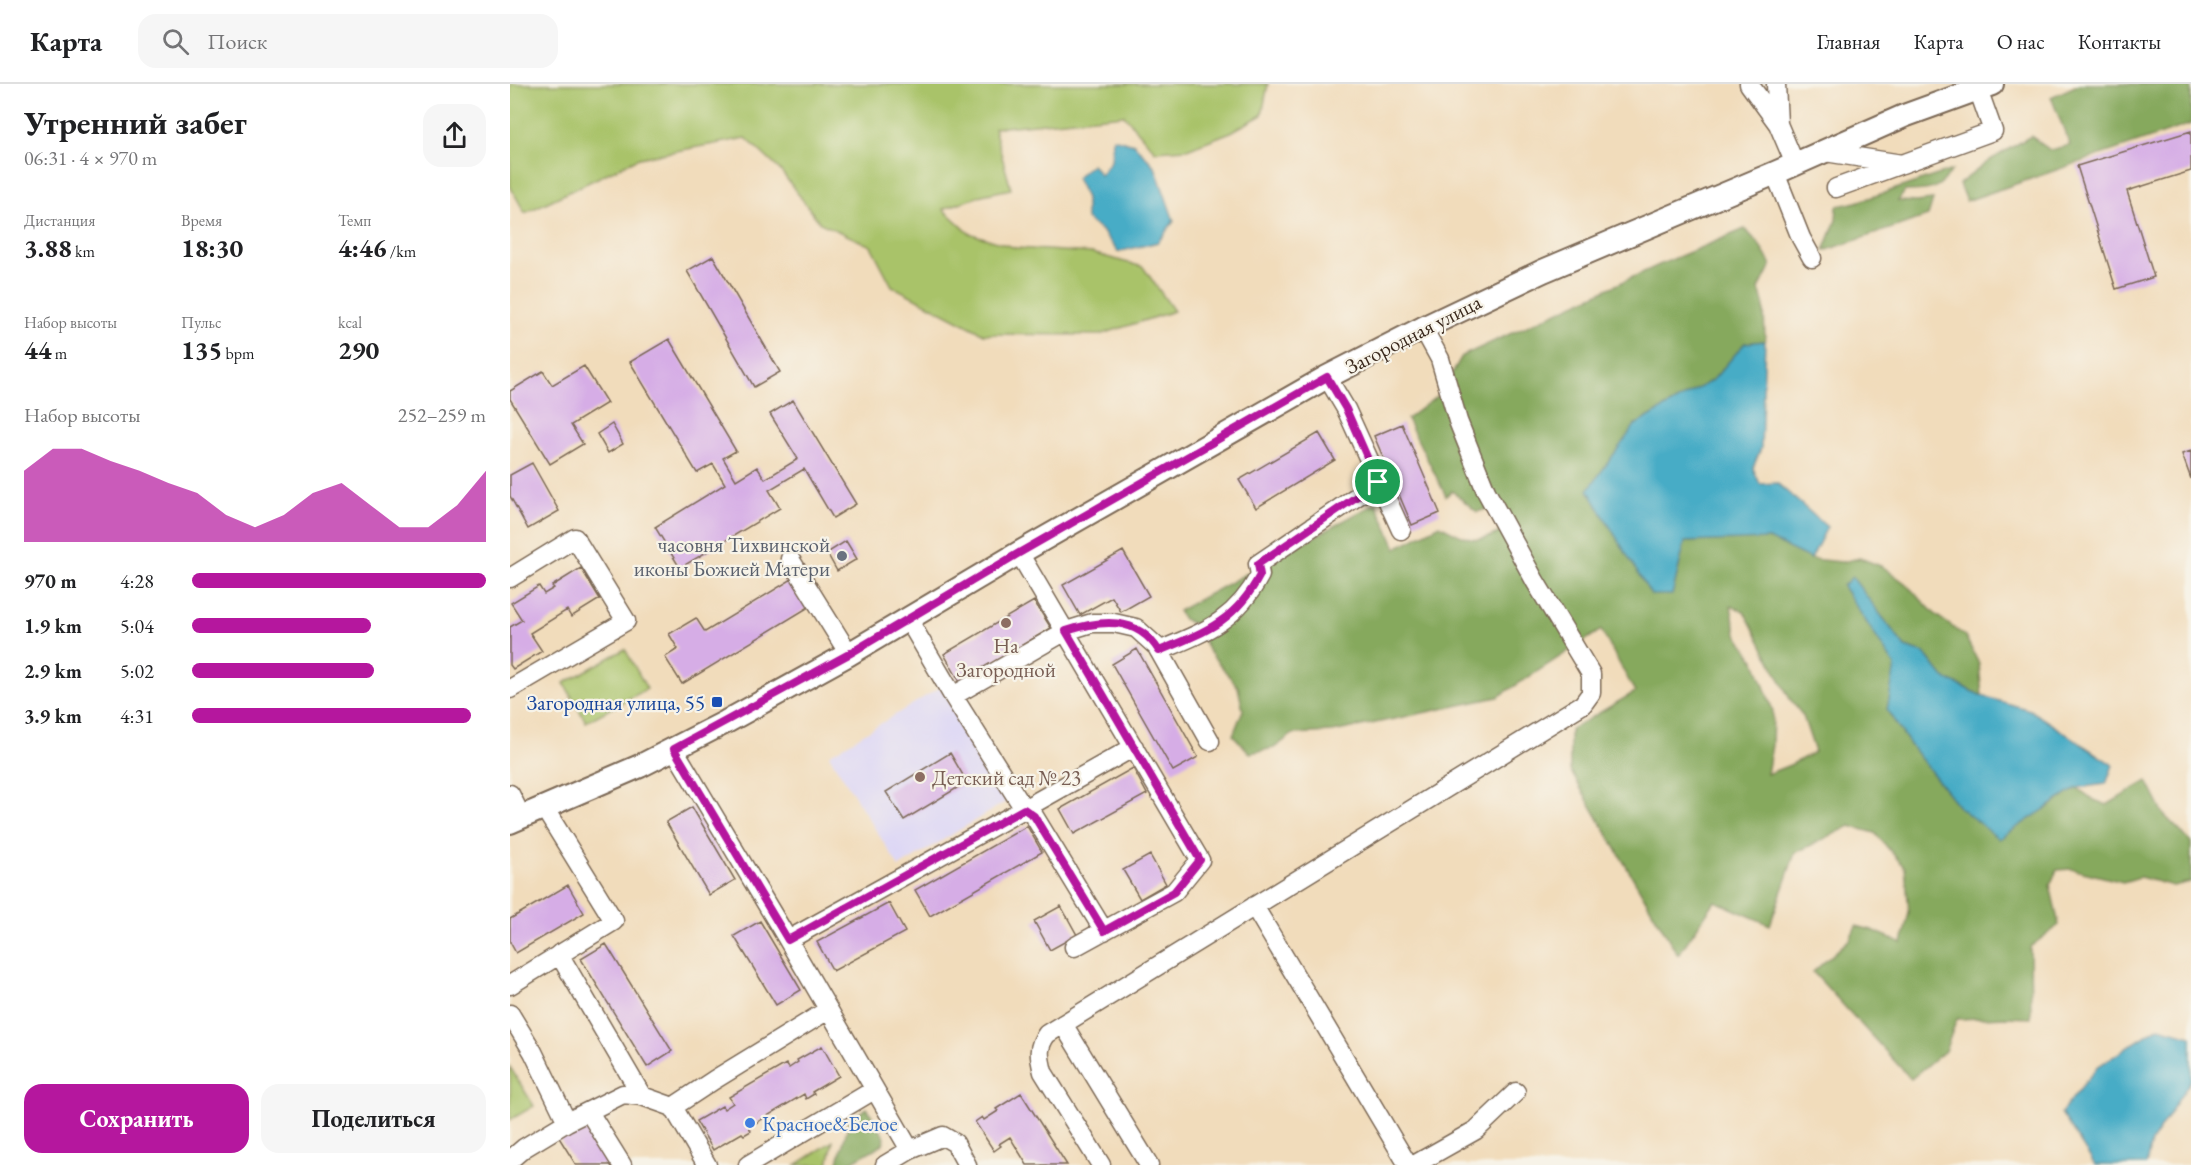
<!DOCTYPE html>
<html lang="ru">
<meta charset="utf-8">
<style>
:root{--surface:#fff;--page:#f6f6f6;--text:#202124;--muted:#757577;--line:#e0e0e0;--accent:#b5179e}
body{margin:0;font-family:"EB Garamond",serif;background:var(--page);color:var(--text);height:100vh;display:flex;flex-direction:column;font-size:22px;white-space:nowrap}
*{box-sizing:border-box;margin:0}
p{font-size:20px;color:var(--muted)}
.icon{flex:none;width:33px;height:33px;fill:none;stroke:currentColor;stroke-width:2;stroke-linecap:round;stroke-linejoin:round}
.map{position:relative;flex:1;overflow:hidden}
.drawer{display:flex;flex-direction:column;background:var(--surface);width:510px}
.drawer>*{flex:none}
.pin{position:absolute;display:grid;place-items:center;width:51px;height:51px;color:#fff;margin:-26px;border:3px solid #fff;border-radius:50%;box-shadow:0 2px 6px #0007}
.round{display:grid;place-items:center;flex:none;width:63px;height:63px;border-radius:18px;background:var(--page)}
.summary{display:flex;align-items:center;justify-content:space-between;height:102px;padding:0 24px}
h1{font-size:33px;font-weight:700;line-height:45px}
.metrics{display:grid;grid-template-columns:repeat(3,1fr);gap:9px;height:102px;padding:6px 24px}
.metrics div{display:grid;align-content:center}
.metrics b{font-size:26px;font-weight:700}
.metrics small{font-size:16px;font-weight:400}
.metrics p{font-size:16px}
.chart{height:168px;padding:12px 24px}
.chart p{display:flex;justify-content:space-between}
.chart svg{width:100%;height:108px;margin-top:6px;fill:var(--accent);opacity:.7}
.button{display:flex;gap:12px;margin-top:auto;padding:12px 24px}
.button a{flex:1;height:69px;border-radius:18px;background:var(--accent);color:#fff;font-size:24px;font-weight:700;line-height:69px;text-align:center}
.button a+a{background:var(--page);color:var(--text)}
ul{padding:0 24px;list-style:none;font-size:20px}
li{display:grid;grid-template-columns:96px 72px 1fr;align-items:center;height:45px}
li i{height:15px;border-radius:8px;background:var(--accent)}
header{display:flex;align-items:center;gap:36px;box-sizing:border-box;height:84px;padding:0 30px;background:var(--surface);border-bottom:2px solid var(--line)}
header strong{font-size:28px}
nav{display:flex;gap:33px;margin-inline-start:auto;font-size:21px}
.search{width:420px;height:54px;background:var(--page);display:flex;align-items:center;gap:15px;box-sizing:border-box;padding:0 21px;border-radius:18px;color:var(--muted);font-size:22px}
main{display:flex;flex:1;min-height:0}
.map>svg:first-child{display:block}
</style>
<header>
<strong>Карта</strong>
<div class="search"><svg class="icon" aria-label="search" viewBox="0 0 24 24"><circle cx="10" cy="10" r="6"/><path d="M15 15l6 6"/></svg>Поиск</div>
<nav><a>Главная</a><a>Карта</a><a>О нас</a><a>Контакты</a></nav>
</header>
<main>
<section class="drawer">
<div class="summary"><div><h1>Утренний забег</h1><p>06:31 · 4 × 970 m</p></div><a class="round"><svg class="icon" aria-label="share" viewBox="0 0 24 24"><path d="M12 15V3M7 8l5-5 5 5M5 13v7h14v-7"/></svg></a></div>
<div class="metrics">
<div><p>Дистанция</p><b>3.88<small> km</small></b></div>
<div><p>Время</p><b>18:30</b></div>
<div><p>Темп</p><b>4:46<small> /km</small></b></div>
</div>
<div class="metrics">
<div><p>Набор высоты</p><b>44<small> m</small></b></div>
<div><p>Пульс</p><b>135<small> bpm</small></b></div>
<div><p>kcal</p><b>290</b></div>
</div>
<div class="chart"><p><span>Набор высоты</span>252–259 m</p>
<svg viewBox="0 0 160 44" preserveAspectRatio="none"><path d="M0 44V15L10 6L20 6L30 11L40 15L50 20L60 24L70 33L80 38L90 33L100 24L110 20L120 29L130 38L140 38L150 29L160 15V44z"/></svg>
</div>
<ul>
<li><b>970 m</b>4:28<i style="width:100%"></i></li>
<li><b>1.9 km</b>5:04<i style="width:61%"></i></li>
<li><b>2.9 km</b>5:02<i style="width:62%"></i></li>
<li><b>3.9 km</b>4:31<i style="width:95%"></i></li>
</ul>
<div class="button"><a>Сохранить</a><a>Поделиться</a></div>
</section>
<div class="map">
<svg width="1681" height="1081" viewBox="0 0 1681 1081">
<rect width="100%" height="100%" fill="#f7f3e8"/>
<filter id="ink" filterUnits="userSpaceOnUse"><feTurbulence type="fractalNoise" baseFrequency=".0167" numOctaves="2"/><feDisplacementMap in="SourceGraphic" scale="12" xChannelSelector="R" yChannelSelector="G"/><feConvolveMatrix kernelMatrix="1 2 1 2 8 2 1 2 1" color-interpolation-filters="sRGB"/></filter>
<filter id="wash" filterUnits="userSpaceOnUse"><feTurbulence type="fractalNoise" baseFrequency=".008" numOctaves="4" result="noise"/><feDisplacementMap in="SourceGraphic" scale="24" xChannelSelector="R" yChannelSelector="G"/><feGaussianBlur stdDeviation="1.35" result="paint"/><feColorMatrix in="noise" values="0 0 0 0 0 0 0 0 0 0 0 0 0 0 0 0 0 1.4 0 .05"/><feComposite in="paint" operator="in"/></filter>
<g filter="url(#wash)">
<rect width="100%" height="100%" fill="#f1dcbb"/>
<path fill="#dcd6f6" d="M431,603L500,715L389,783L319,671Z"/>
<path fill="#a9c369" stroke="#727644" stroke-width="1.5" d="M0,0H758L752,31L721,48L677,65L645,67L614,31L484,44L501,105L472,111L433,125L459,149L506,164L582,169L633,183L664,227L589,251L474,250L382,202L361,162L310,139L270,86L236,54L129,74L15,129L0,102Z
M115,565L137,605L76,638L54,599Z
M0,983L24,1022L0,1036Z
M323,1057L318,1081H286Z"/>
<path fill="#86a95d" stroke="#606a3e" stroke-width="1.5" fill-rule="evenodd" d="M1570,0H1681V40L1456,117L1449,100L1480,76L1521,52L1540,66L1560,61L1541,13Z
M1442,86C1430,107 1417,107 1395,107L1388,117L1407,118L1423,116L1418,132L1314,167L1326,136L1327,122L1347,118Z
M1235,145L1249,160L1261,181L1249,205L1254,222L1255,257L1235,259L1203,296L1125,341L1162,511L1175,458L1259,454L1301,475L1332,478L1350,474L1373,483L1395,499L1426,531L1455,552L1469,580L1472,612L1434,594L1414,569L1395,563L1342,494L1333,502L1386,582L1377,626L1401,662L1449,723H1539L1567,704L1584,716L1597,721L1637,697L1654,731L1681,758V798L1663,802L1630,793L1613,798L1561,785L1547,786L1540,801L1549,841L1520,863L1521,934L1496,933L1447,935L1435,967L1401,995L1303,888L1340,855L1346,842L1362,846L1392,859L1399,828L1395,784L1365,749L1340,742L1285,769L1260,841L1205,817L1168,871L1060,686V646L1125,608L1091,546L988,613L823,648L783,650L764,664L740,669L723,651L733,626L728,603L698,566L687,542L673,535L668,527L866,419L886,464L930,441C962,458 968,462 1001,442L991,421L967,428L942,407L936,412L897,335L930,310L952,272L1149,181ZM1221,522L1234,527L1280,615L1293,632L1305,668L1280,681L1257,690L1262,661L1263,627L1245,577L1226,549Z
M357,1024L375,1054L373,1060L336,1081H327L340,1035Z"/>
<path fill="#46acc6" stroke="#406b72" stroke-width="1.5" d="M603,54L624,60L645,83L664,137L648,158L608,168L593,148L576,135V114L566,94L582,80L590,91L601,77Z
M1255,257L1251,364L1243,384L1250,400L1267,399L1317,443L1301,475L1259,455L1175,458L1162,511H1141L1078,406L1125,341L1203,296L1235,259Z
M1342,493L1395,563L1414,569L1434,594L1472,612L1520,626L1603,681L1596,700L1567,704L1489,755L1449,723L1401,662L1377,626L1385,582L1333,502Z
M1649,943L1681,952V996L1641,1058L1636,1081H1585L1551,1029L1587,983Z"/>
<g id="blocks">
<path fill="#d6ade6" d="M1681,47V87L1617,107L1644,193L1606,205L1567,82Z
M203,172L270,288L244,303L177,187Z
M159,255L226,367L213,374L226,396L247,383L255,395L288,375L260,330L283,316L346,420L323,434L294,385L259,406L270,424L170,484L145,443L215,400L203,380L187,389L120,278Z
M74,282L97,319L61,341L73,360L40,380L0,315V307L33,287L42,301Z
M102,340L113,360L98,369L87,350Z
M892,340L930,429L902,441L864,352Z
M809,349L825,376L746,424L729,396Z
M1681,367V395L1672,370Z
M22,379L49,427L18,445L0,412V391Z
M336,457L347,475L327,487L317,469Z
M613,467L639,512L611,528L602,513L570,531L553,501Z
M71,484L90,515L61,533L57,526L20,549L32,567L3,585L0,581V543L12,536L1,519L29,502L34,510L44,504L42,502Z
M282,495L299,523L172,600L155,573L168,565L159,550L186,534L195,548Z
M524,517L541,544L450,598L434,570Z
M627,565L688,673L663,687L602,580Z
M440,669L457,698L394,736L376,708Z
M623,684L637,710L564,750L550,725Z
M182,723L225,796L199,811L156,738Z
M517,742L532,768L420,832L405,806Z
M640,771L656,800L630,815L613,786Z
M58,801L74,829L6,869L0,858V835Z
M379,819L395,848L323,887L307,858Z
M551,822L567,851L540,866L524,837Z
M250,837L291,906L266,921L224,852Z
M96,860L162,967L137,983L71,875Z
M312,962L329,992L302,1008L304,1010L296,1015L294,1010L239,1043L241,1047L234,1051L232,1049L203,1066L186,1037L212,1022L214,1025L223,1019L219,1013L276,980L279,984L288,978L287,976Z
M511,1009L557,1081H517L500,1053L489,1060L491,1062L484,1067L465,1038L472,1033L474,1036L488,1027L486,1025Z
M76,1035L105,1081H66L48,1052Z"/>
</g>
</g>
<g filter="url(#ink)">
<use href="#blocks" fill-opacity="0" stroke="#7b6855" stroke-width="1.5"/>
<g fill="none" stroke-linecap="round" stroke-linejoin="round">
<defs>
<path id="minor" d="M1239,0L1268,40L1285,80
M1266,0L1268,40
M1315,68L1392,80L1483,47L1468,5
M1265,89L1291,154L1302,174
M1326,104L1389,81
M817,293L836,325L891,446
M509,469L690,776L664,808L564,863
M280,475L339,570
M0,494L65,454L116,537L0,605
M398,535L443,612L514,725L624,663
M649,567C694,548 726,537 750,491L748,480L868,398
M443,612L556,547L582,539H604L626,544L647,563L700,657
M164,665L278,856L514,725L524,732L594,847
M0,710L11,732
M744,822L898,1081
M278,856L400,1066L433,1052L445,1059L457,1081
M49,870L132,1012L163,1023L197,1081
M0,901L104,837L33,722
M0,930L23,968L57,1038L14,1064L0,1076
M553,940L639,1081
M163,1023L204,996L318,926
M79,1028L112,1081
M57,1038L113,1010L132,1012
M238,1081L364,1006
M375,1081L400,1066
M591,1081L533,988C529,972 527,963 537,950L1073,620L1081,609V590L1025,497L976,407L948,337L930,275L913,244
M904,1081L966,1046L1006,1008"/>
<path id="major" d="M0,738L130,682L216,638L339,570L509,469L817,293L913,244L1033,187L1265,89L1394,32L1482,0"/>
</defs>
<use href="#minor" stroke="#7b6855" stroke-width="21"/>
<use href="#major" stroke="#7b6855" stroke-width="26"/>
<use href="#minor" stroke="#fff" stroke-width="18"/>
<use href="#major" stroke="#fff" stroke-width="22"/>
</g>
</g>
<g fill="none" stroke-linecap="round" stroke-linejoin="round" filter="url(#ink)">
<defs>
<path id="route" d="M817,293L836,325L868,398L748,480L750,491C726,537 695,548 649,567C627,531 590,536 556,547L690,776L664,808L594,847L524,732L514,725L278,856L164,665L339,570L509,469Z"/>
</defs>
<use href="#route" stroke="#fff" stroke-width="12"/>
<use href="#route" stroke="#b5179e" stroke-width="8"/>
</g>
<circle fill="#6b7280" stroke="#f7f3e8" stroke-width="2" cx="332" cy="472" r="6"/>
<g fill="#8d6e63" stroke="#f7f3e8" stroke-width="2">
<circle cx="496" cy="539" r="6"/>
<circle cx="410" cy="693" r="6"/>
</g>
<rect fill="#1a4fb4" stroke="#f7f3e8" stroke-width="2" x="201" y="612" width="12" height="12" rx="3"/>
<circle fill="#3f7fe0" stroke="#f7f3e8" stroke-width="2" cx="240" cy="1039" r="6"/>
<g text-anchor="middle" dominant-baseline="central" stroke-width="4.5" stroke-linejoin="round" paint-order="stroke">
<g font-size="21" fill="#3b2a1e" stroke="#f7f3e8">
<text transform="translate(903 250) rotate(-27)">Загородная улица</text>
</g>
<g font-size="21" fill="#5b616d" stroke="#f7f3e8" text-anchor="end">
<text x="320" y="460">часовня Тихвинской<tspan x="320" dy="24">иконы Божией Матери</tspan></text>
</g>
<g font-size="21" fill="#785e54" stroke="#f7f3e8">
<text x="496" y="561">На<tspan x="496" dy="24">Загородной</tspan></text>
<text x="422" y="693" text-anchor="start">Детский сад № 23</text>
</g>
<g font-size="21" fill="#164399" stroke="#f7f3e8" text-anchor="end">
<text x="195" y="618">Загородная улица, 55</text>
</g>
<g font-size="21" fill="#366cbe" stroke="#f7f3e8" text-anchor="start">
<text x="252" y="1039">Красное&amp;Белое</text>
</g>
</g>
</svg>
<div class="pin" style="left:868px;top:398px;background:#1e9e55"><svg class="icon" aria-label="arrive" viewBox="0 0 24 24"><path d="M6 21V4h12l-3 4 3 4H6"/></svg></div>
</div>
</main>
